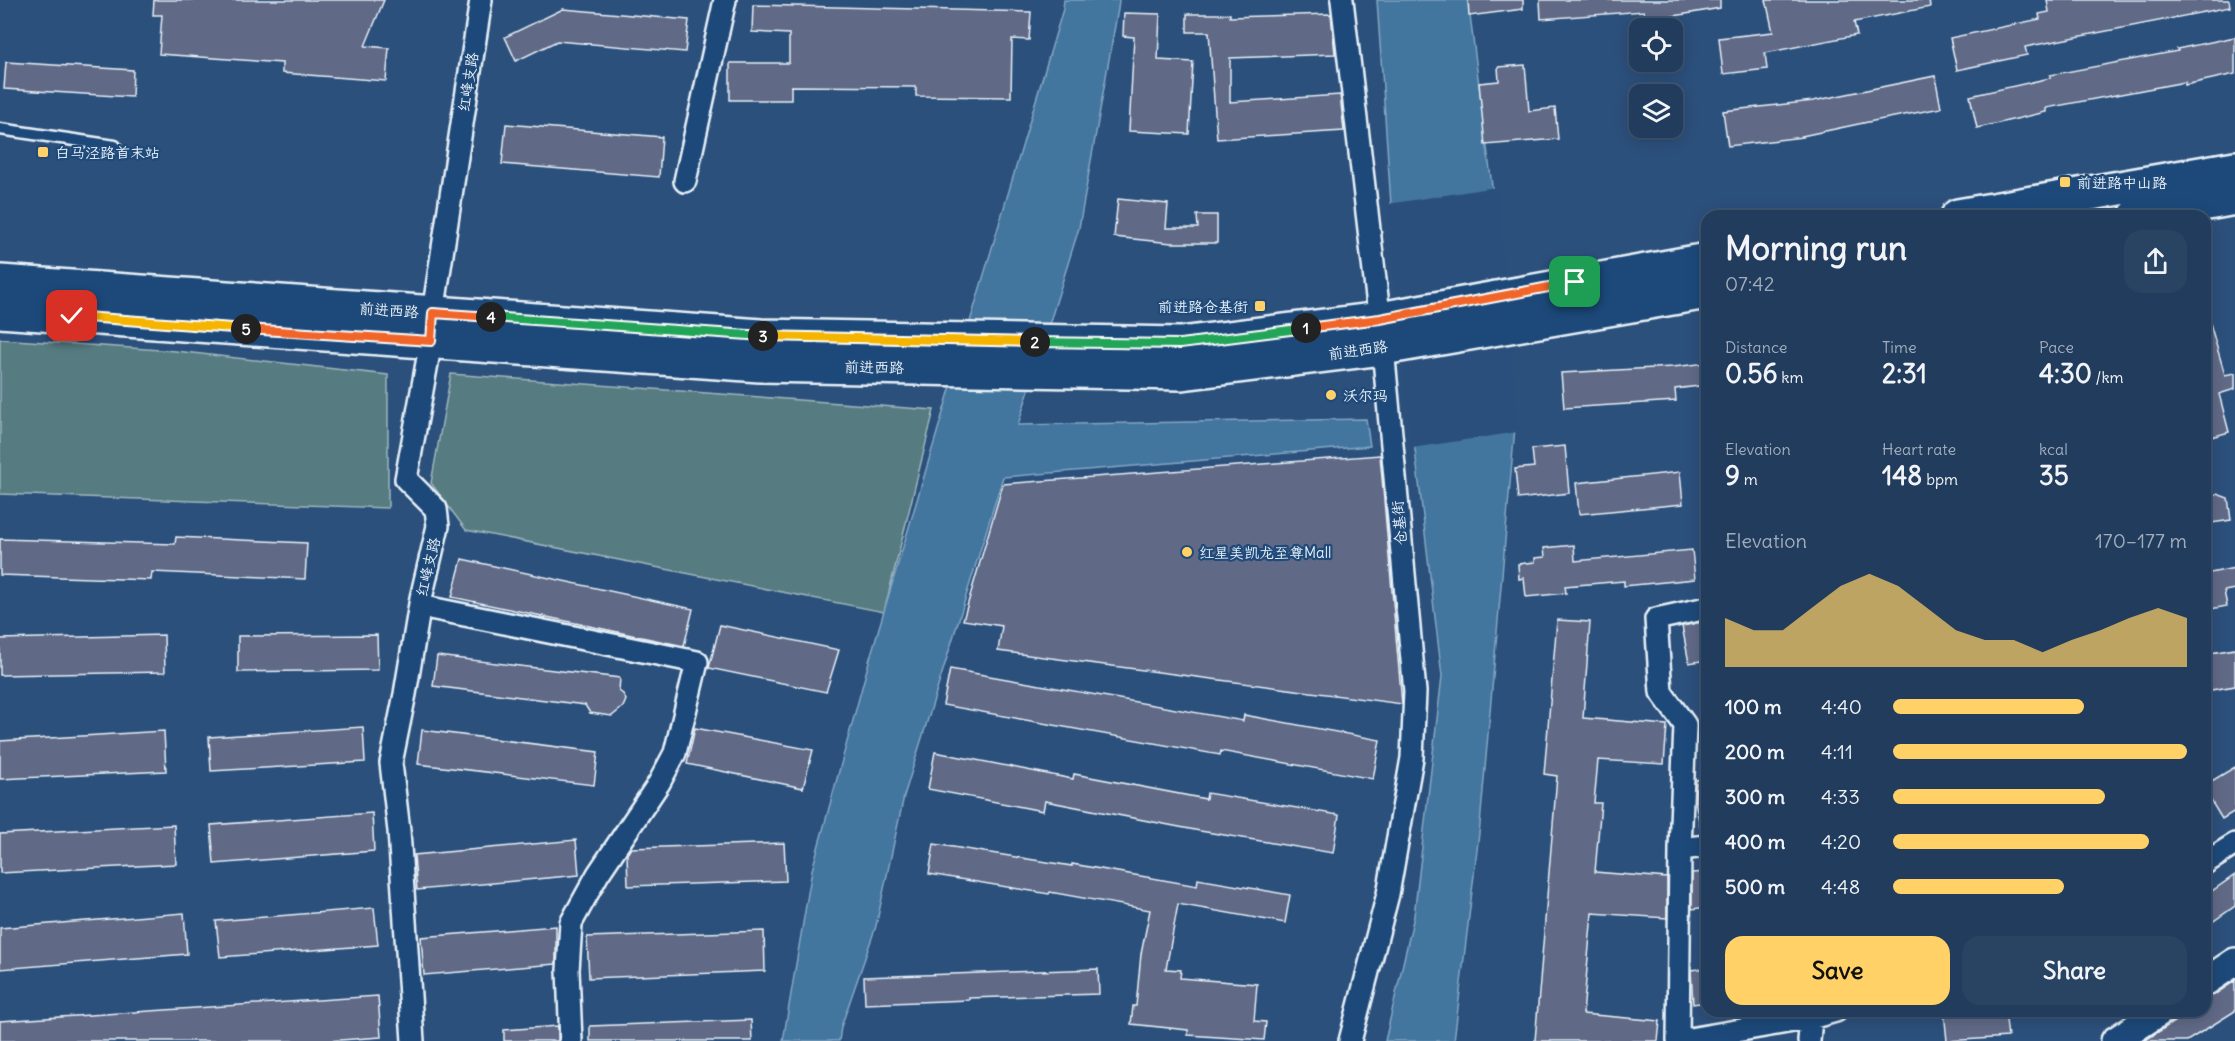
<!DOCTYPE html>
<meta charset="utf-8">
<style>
:root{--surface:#213c5d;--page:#294363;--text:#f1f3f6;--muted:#a2adbc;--line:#3e5672;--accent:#ffd166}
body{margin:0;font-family:Delius,"LXGW WenKai TC",sans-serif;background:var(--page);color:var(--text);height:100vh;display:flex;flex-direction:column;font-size:22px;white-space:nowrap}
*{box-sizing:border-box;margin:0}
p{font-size:20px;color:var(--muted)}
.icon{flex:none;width:33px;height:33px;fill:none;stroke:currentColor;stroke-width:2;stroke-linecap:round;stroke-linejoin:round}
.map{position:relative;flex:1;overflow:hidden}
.panel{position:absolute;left:1701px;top:210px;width:510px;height:807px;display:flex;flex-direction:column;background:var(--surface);border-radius:18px;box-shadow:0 3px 15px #0003,0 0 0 2px var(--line)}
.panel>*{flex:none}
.controls{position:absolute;left:1629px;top:18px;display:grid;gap:12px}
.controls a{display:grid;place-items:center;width:54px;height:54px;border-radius:12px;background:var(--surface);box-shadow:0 3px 15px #0003,0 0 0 2px var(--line);font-size:30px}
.pin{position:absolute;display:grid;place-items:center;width:51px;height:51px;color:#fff;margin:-26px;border-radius:12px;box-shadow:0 3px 9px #0006}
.km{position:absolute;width:30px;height:30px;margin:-15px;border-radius:50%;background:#222;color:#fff;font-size:16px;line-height:30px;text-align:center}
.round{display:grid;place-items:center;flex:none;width:63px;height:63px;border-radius:18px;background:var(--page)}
.overview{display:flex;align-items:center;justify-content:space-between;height:102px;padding:0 24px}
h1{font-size:33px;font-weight:700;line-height:45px}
.metrics{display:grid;grid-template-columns:repeat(3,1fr);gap:9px;height:102px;padding:6px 24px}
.metrics div{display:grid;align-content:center}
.metrics b{font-size:26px;font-weight:700}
.metrics small{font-size:16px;font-weight:400}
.metrics p{font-size:16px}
.chart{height:168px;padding:12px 24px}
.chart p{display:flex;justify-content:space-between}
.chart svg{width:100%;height:108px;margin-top:6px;fill:var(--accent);opacity:.7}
.action{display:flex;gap:12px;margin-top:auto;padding:12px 24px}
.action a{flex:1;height:69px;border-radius:18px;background:var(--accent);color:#111;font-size:24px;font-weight:700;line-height:69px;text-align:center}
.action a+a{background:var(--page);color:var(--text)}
ul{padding:0 24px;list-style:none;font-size:20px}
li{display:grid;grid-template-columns:96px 72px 1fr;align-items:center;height:45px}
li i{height:15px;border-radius:8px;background:var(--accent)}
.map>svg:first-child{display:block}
</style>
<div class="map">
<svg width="2235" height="1041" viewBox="0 0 2235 1041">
<rect width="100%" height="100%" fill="#2c507c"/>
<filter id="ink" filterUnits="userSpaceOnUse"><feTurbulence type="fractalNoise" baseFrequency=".0167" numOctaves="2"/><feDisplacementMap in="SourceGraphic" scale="12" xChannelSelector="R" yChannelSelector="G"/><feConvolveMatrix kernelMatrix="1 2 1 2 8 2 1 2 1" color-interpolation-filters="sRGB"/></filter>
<g filter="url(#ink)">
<path fill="#567c82" stroke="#9fb6bd" stroke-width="1.5" d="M0,339L175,351L388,375V508L0,494Z
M451,374L934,410L884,612L466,530L431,483Z"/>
<path fill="#42769f" stroke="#84a7c3" stroke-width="1.5" d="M1064,0H1119L1118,9L1079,228L1018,425L1366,419L1370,446L1003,477L904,796L876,926L841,1027L839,1041H783L812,870L870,658L1063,9Z
M1377,0H1468L1496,217L1515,427L1480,825L1454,1041H1385L1414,916L1442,676L1414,441L1392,219Z"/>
<path fill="#2c507c" d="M1496,187L1518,432L1412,448L1388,204Z"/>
<path fill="#616986" stroke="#e8f1f8" stroke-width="1.5" d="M154,0H384L365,46L389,48L386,81L282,73V63L159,54L162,15H153Z
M1468,0H1523V9L1469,16Z
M1540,0H1720V8L1645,21L1644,11L1541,19Z
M1766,0H1929L1930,7L1854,22L1857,35L1765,53L1767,69L1723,74L1719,38L1773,32Z
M2047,0H2229L2230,7L2025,47L2027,55L1957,70L1950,38L2040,19L2039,14L2049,12Z
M753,5L1031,12L1029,40L1012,39L1011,97L916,96V87L791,86V100H730V63H789V34L752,32Z
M563,9L689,20L685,52L557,41L516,61L505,37Z
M1124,13L1160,14L1158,60L1193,62L1189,134L1129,131L1134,37L1123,36Z
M1187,14H1230V17L1331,14L1335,54L1230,58V102L1340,95L1344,131L1217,139L1209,32H1187Z
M2235,37V74L2185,85V82L2046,108V112L1977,128L1970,96L2050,78V75L2178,51L2177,49Z
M6,62L133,70L132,97L4,89Z
M1525,65L1529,111L1555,108L1558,139L1485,145L1479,83L1499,81L1498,67Z
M1935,76L1941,108L1868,122L1802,136L1803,137L1728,146L1723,111L1813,101Z
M506,124L662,137L659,177L502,164Z
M1118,199L1168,204L1166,228H1198L1197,215H1217V243H1172L1114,237Z
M2209,320L2225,375L2235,373V389L2219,394L2229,432L2205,439V321Z
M1707,363V385L1675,389L1676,401L1564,408L1561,373L1673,367Z
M1565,446L1569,493L1518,499L1515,469L1534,467L1532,449Z
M1380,455L1402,704L998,651L1002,626L963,620L1003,484Z
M1680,472L1683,504L1579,514L1576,483Z
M2217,494L2228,498L2231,520L2205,524V496Z
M176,537L307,543L305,579L152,572L151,580L0,575V539L175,544Z
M1574,545L1575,561L1692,550L1695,579L1624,586V581L1565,586L1566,593L1526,597L1524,578L1519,579L1518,564L1535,562V558L1545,557L1544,548Z
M462,559L693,609L684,646L452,597Z
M2235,568V589L2224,591L2227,606L2205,610V574Z
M1557,620L1590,622L1583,718L1667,725L1664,764L1598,760L1594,803H1601L1595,872L1667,878V918L1592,913L1583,1014L1660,1021L1658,1041H1535L1557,776L1544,774Z
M1707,621V660L1689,663L1682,626Z
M720,625L839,650L826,692L709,668Z
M164,635L165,672L0,675V639Z
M377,635L378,670L238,672V636Z
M2235,649V686L2205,691V654Z
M437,656L620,678L619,691L623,694L626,700L623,707L612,716L590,713L585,705L433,686Z
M950,669L1243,721L1244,715L1380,740L1373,779L1221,751L1220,755L943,705Z
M363,727L365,762L211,771L209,737Z
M695,728L813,750L803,788L687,764Z
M422,730L598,752L594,785L418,764Z
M164,731L166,771L0,779V741Z
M935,752L1073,779L1074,774L1206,799L1207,793L1339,815L1333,853L1200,831L1045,801L1043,811L928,789Z
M2235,767V811L2222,819L2205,791V785Z
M1707,778V825L1700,826L1695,800L1696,780Z
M372,813L374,851L214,864L211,825Z
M174,825L176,864L0,873V834Z
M576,840L579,875L417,890L414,855Z
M784,843L786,881L628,886L627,854L631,848Z
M934,844L1072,866V864L1197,886L1198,879L1290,895L1285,923L1178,904L1166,969L1181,970L1180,978L1257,984L1254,1021L1266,1022L1264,1040L1188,1035V1030L1131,1024L1133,1006H1136L1141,954L1150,910L1050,892L1049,894L929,874Z
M1707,872V907L1692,909V873Z
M2235,875V906L2205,927V896Z
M374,908L378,945L220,957L216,921Z
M184,913L187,954L0,969V928Z
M556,926V964L424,975L421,937Z
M764,931L765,971L589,978L587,937Z
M1707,968V1002L1693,1004L1691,970Z
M1098,969L1099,994L969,998V1000L865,1004L864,977Z
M2235,981V1011L2187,1041H2144L2183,1016L2180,1011H2205V998L2214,995Z
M378,996L381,1037L327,1041H0V1021Z
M1944,1011H2005L2008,1037L1947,1041Z
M751,1020L752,1041H590V1026Z
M558,1026V1041H504V1030Z"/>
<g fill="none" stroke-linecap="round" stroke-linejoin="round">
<defs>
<path id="service" d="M0,129L115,146"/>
<path id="minor" d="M1342,0L1383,348L1415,692L1412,758L1388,894L1350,1041
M685,181L725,0
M420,606L697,662L675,753L659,783L598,874L571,923L568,970L571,1041
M1707,608L1656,619L1661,692L1685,725L1680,849L1678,1041L1811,1018L1809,1041
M1680,849L1707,846
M2205,863L2235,844
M1811,1018L1836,1011
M413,1041L399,831L391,763L405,694L421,598L438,526L436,509L406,479L431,341L433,313L481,0"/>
<path id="tertiary" d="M2205,982L2235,962
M2115,1041L2161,1011"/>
<path id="primary" d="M1958,216L2235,168
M2136,216L2235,198
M0,282L761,336L1180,344L1380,319L1707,260
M0,311L760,365L1182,373L1383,348L1707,292"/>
</defs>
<use href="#service" stroke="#e8f1f8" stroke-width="15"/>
<use href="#minor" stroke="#e8f1f8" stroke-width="26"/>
<use href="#tertiary" stroke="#e8f1f8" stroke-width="32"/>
<use href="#primary" stroke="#e8f1f8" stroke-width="38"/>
<use href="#service" stroke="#1f4a7a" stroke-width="10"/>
<use href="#minor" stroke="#1f4a7a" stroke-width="21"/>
<use href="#tertiary" stroke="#1f4a7a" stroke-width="27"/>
<use href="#primary" stroke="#1f4a7a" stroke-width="33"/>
</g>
</g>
<g fill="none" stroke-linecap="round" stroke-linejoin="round" filter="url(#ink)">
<defs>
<path id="split-1" d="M1306,328L1380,319L1575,282"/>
<path id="split-2" d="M1035,342L1180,344L1306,328"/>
<path id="split-3" d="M763,336L1035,342"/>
<path id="split-4" d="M491,317L763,336"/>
<path id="split-5" d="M246,329L431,341L433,313L491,317"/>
<path id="split-6" d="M72,316L246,329"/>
</defs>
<use href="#split-1" stroke="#fff" stroke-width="12"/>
<use href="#split-2" stroke="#fff" stroke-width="12"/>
<use href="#split-3" stroke="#fff" stroke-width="12"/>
<use href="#split-4" stroke="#fff" stroke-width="12"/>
<use href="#split-5" stroke="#fff" stroke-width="12"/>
<use href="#split-6" stroke="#fff" stroke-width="12"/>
<use href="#split-1" stroke="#f0652b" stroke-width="8"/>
<use href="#split-2" stroke="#22a559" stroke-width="8"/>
<use href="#split-3" stroke="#f5b400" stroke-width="8"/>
<use href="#split-4" stroke="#22a559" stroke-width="8"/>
<use href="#split-5" stroke="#f0652b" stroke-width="8"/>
<use href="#split-6" stroke="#f5b400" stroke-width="8"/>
</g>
<g fill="#ffd166" stroke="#1f4a7a" stroke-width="2">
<rect x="37" y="146" width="12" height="12" rx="3"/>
<rect x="2059" y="176" width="12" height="12" rx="3"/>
<rect x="1254" y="300" width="12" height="12" rx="3"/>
<circle cx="1331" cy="395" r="6"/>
<circle cx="1187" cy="552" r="6"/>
</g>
<g text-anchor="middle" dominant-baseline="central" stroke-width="4.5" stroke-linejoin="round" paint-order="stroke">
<g font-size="15" fill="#e8f1f8" stroke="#1f4a7a">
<text transform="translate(468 82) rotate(-81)">红峰支路</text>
<text transform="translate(389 310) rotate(4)">前进西路</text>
<text transform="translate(1358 350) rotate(-8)">前进西路</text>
<text transform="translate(874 367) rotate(1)">前进西路</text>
<text transform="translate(1399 523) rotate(-95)">仓基街</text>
<text transform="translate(428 567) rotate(-77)">红峰支路</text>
</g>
<g font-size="15" fill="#e8f1f8" stroke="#1f4a7a" text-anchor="start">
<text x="55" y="152">白马泾路首末站</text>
<text x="2077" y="182">前进路中山路</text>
<text x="1248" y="306" text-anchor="end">前进路仓基街</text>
<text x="1343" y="395">沃尔玛</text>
<text x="1199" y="552">红星美凯龙至尊Mall</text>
</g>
</g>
</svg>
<div class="controls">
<a><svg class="icon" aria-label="locate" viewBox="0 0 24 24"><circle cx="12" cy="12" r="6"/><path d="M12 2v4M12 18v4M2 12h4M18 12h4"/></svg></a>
<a><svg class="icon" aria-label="layers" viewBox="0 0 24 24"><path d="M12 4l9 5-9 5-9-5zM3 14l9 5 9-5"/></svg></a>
</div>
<div class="pin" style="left:1575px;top:282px;background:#1e9e55"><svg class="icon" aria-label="arrive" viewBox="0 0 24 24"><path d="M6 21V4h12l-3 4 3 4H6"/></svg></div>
<div class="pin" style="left:72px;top:316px;background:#d93025"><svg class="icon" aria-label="check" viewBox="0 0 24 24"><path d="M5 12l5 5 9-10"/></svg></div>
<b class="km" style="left:1306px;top:328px">1</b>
<b class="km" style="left:1035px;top:342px">2</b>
<b class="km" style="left:763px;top:336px">3</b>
<b class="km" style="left:491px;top:317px">4</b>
<b class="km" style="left:246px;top:329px">5</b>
<section class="panel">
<div class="overview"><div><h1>Morning run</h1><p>07:42</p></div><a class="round"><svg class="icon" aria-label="share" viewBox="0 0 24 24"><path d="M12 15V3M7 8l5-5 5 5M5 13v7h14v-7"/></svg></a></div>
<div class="metrics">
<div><p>Distance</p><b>0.56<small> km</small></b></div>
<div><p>Time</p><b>2:31</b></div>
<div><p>Pace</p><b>4:30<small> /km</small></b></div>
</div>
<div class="metrics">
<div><p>Elevation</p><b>9<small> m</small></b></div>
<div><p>Heart rate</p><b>148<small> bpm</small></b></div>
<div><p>kcal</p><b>35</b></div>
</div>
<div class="chart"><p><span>Elevation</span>170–177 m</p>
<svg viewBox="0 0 160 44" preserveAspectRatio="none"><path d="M0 44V24L10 29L20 29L30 20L40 11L50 6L60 11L70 20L80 29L90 33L100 33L110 38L120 33L130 29L140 24L150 20L160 24V44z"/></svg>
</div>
<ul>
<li><b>100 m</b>4:40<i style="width:65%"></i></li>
<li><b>200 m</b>4:11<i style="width:100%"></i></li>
<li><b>300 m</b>4:33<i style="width:72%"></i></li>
<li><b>400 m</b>4:20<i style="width:87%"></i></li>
<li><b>500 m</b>4:48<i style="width:58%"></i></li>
</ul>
<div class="action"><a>Save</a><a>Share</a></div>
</section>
</div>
